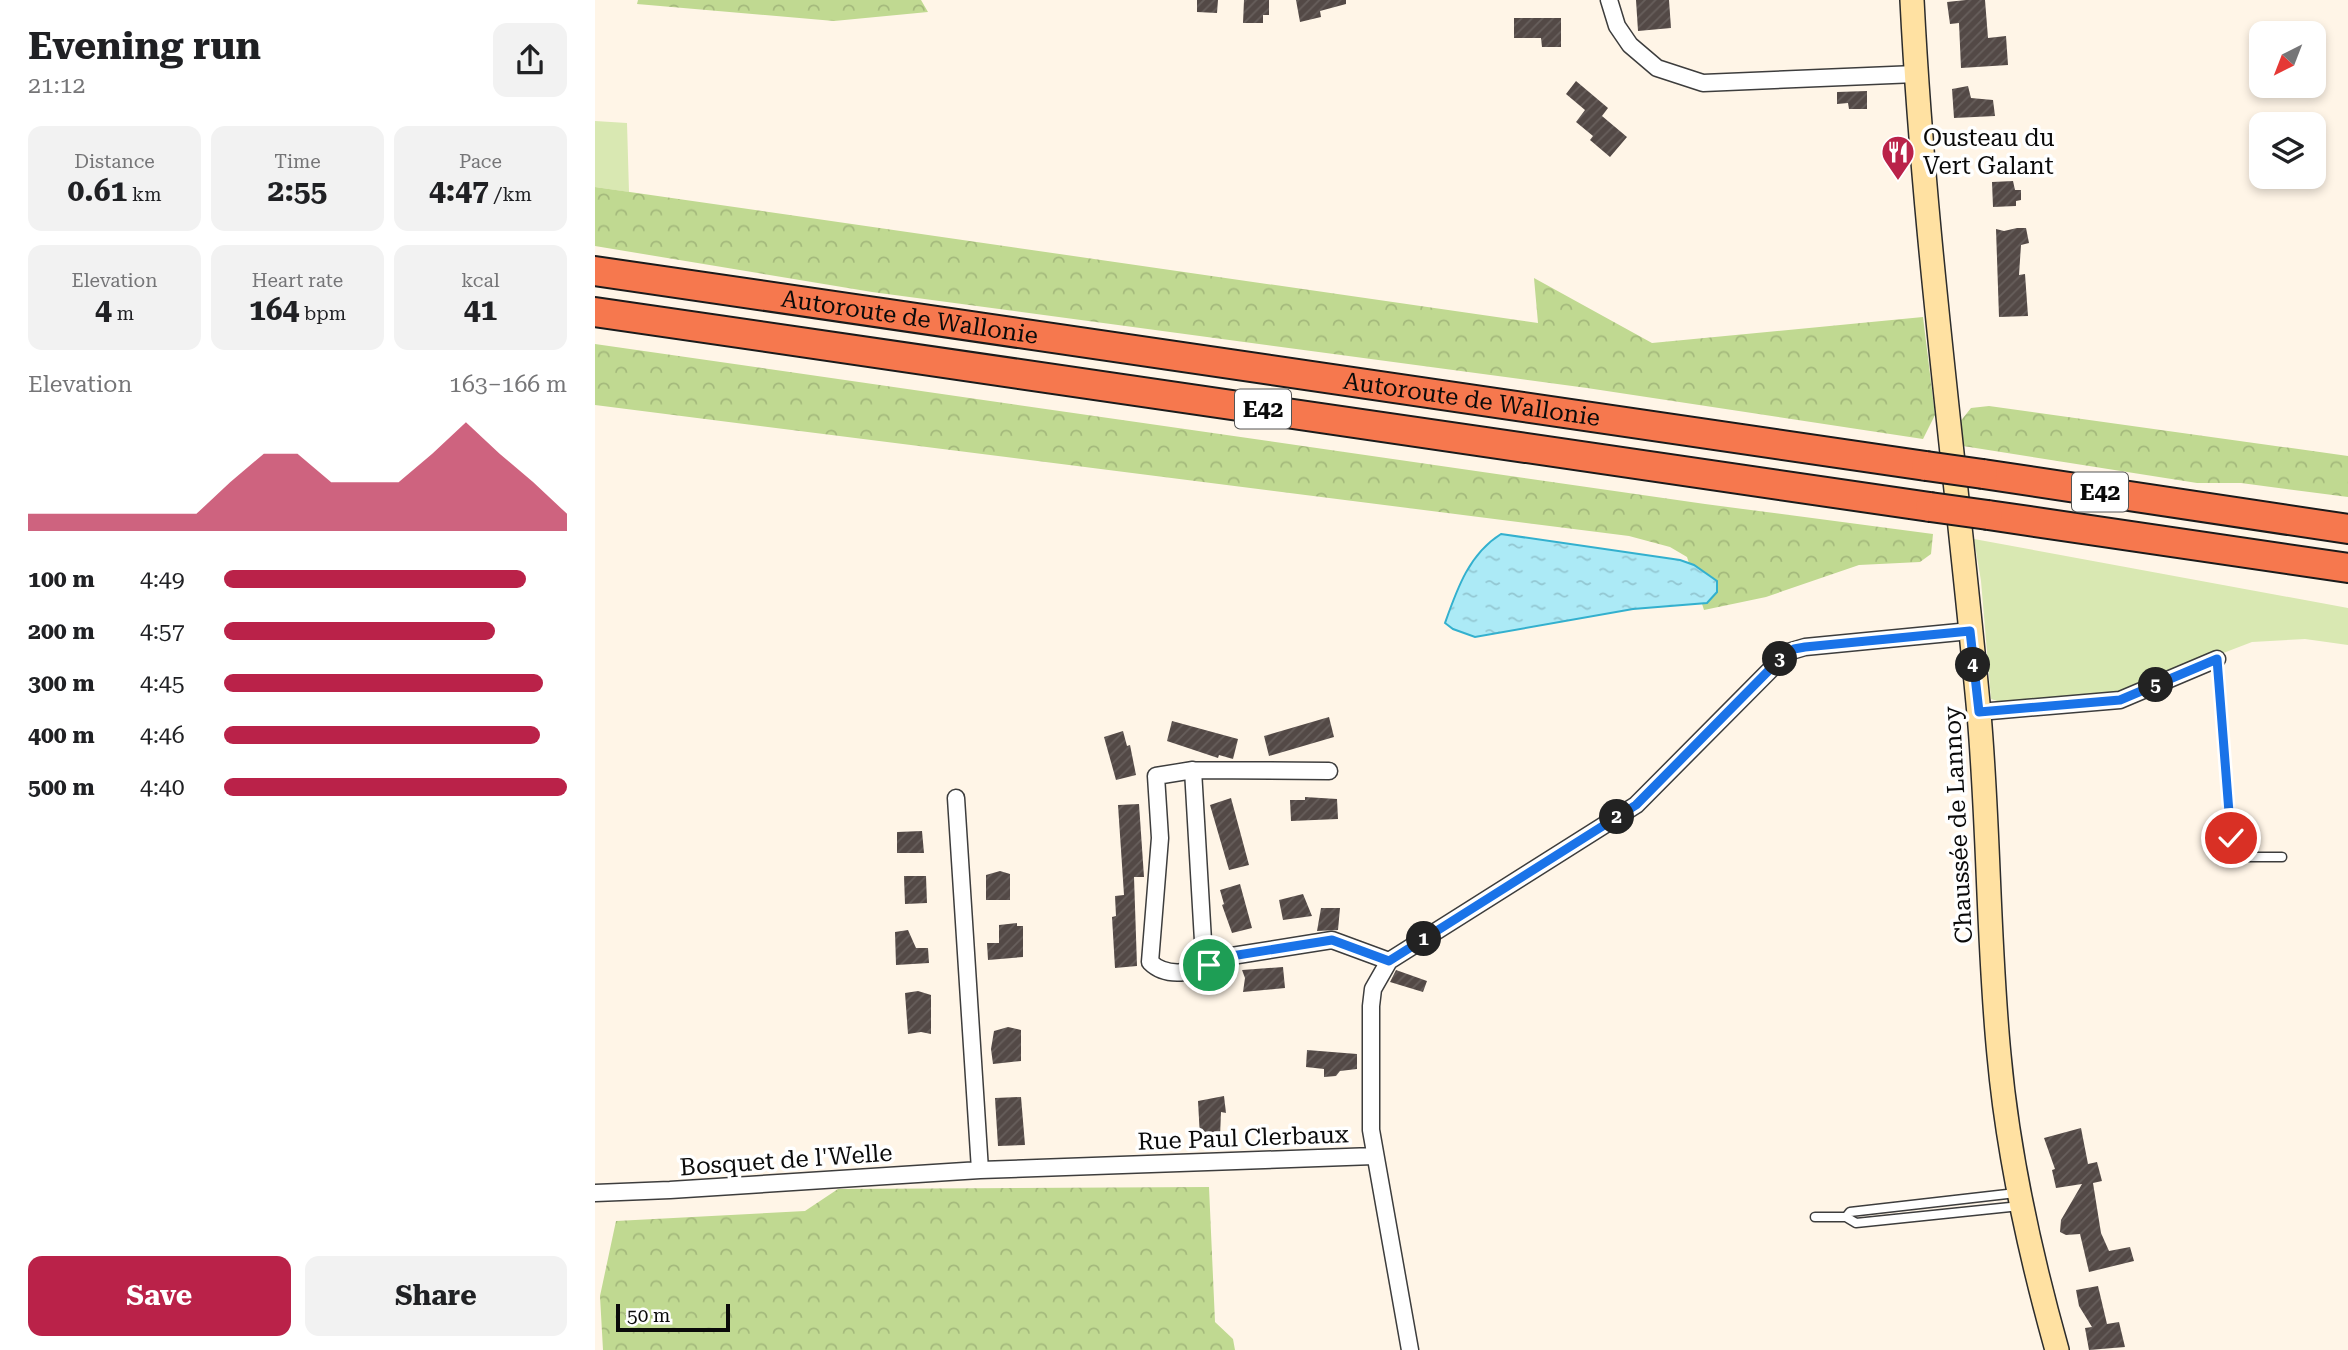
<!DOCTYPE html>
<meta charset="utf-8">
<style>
:root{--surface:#fff;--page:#f2f2f2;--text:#202124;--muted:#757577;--accent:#ba2249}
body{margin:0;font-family:"Roboto Serif",serif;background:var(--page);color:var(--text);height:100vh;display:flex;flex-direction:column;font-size:26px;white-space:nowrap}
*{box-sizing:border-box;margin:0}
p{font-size:23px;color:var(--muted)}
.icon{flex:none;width:38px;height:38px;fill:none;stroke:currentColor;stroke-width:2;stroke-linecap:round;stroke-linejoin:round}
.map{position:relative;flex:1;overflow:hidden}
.panel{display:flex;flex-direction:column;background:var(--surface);width:595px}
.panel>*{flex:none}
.needle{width:46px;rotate:222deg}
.tools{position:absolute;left:1654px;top:21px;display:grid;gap:14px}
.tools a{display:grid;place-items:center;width:77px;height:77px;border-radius:14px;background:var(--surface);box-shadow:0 4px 10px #0003;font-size:35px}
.scale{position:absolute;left:21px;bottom:18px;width:114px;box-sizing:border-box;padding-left:7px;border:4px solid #0a0a0a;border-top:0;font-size:19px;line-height:24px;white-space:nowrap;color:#0a0a0a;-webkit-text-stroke:5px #fff;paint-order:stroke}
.pin{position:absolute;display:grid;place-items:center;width:60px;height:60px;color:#fff;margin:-30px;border:4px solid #fff;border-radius:50%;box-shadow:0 2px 7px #0007}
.km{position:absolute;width:35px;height:35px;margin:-18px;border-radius:50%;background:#222;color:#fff;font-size:19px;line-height:35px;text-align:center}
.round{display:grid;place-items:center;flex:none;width:74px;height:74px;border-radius:14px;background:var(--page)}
.head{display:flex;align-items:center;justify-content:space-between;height:119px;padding:0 28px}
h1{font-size:38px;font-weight:700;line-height:52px}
.stats{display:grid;grid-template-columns:repeat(3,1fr);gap:10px;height:119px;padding:7px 28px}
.stats div{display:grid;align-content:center;border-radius:14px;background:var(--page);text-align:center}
.stats b{font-size:30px;font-weight:700}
.stats small{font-size:19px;font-weight:400}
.stats p{font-size:19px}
.chart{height:196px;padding:14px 28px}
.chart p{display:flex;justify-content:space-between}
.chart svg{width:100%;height:126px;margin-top:7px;fill:var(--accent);opacity:.7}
.button{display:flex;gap:14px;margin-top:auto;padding:14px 28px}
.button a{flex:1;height:80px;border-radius:14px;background:var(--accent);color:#fff;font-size:28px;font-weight:700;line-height:80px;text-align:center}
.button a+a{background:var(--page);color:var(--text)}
ul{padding:0 28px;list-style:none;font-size:23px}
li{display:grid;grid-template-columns:112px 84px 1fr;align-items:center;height:52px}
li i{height:18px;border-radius:9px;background:var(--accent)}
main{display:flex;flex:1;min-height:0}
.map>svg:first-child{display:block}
</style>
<main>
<section class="panel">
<div class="head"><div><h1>Evening run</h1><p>21:12</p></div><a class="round"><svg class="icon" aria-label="share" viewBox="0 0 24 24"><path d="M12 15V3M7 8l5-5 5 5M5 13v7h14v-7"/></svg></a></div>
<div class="stats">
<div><p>Distance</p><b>0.61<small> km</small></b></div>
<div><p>Time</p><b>2:55</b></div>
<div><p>Pace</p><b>4:47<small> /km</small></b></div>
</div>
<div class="stats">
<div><p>Elevation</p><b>4<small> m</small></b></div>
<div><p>Heart rate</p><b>164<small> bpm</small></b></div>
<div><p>kcal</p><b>41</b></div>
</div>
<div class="chart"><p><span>Elevation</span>163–166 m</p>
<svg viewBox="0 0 160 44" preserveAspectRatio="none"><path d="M0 44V38L10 38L20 38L30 38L40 38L50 38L60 27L70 17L80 17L90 27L100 27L110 27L120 17L130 6L140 17L150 27L160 38V44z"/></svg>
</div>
<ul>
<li><b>100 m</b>4:49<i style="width:88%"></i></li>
<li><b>200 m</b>4:57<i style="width:79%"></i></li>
<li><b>300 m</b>4:45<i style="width:93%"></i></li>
<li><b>400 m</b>4:46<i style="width:92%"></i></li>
<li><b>500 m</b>4:40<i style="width:100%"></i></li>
</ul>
<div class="button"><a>Save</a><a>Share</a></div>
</section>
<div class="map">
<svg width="1753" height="1350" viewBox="0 0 1753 1350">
<defs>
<pattern id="forest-crowns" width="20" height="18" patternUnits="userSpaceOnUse" patternTransform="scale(1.75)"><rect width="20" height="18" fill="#c0d991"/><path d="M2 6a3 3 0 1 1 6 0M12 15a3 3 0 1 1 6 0" fill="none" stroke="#a4b97c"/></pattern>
<pattern id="water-ripples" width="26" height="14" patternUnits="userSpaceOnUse" patternTransform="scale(1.75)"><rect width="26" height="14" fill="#aceaf6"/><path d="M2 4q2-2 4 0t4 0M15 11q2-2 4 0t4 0" fill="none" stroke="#93c7d2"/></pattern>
<pattern id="building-hatch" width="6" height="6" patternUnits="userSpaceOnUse" patternTransform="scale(1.75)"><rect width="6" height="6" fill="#534946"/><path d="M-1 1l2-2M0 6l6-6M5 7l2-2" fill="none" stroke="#675f5c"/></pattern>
</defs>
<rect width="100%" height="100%" fill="#fff5e7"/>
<path fill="#d9e8b2" d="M0,121L32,123L34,192L0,187Z
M1379,539L1753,608V645L1710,639L1657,642L1524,693L1418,706L1396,699L1386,581Z"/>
<path fill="url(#forest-crowns)" d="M43,0H326L333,12L239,21L42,4Z
M0,187L943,323L939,278L1057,343L1328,317L1340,415L1328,439L992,388L277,292L0,246Z
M0,344L1110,504L1338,534L1336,554L1325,562L1264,565L1171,597L1109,610L1092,557L1075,547L1034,536L0,405Z
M1394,406L1753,456V497L1646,483H1602L1368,446L1364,423L1376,408Z
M614,1187L620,1322L638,1339L640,1350H8L5,1296L21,1221L210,1211L243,1189Z"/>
<path fill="url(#water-ripples)" stroke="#33b0ce" stroke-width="2" d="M906,534L1085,560L1099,565L1122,581V592L1112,603L1038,609L880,637L858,629L850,623C862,589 874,554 906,534Z"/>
<path fill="url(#building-hatch)" d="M602,0H623L622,13L602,12Z
M649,0H674V15H668V23H648Z
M701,0H751V4L725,11L726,17L705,22Z
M1041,0H1074L1076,28L1043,31Z
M1371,0H1390L1393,38L1411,36L1413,65L1366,68L1364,23L1355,24L1352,2Z
M919,18H966V47H947L946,38H919Z
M981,81L1013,108L1007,116L1032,137L1015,157L995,140L998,136L981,122L990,110L971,94Z
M1373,86L1376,98L1398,100L1400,116L1359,118L1357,89Z
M1272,91V109H1254L1253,103L1242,104V92Z
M1418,181L1420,190H1426V200L1421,201V206L1398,207L1397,182Z
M1422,228H1431L1434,243L1426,245L1424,275L1430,274L1433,316L1404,317L1401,229L1409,231Z
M734,717L739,737L674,756L669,736Z
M577,721L643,739L638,759L624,755L623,758L572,741Z
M528,731L532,746L535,745L541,775L521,780L509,737Z
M710,797L742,799L743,819L696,821L695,800H710Z
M636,798L654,865L634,870L615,805Z
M544,804L549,877H539L542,966L520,968L517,917L521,916L520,896L529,895L523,805Z
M327,831L329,853H302V832Z
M405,871L415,874V900H391V875Z
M309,876H331L332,903L310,904Z
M645,884L657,928L637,933L627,905L629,904L625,890Z
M708,894L717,916L688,920L684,900Z
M726,908H745L743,930L722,931Z
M422,923V926H428V957L393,960L392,943H404V925Z
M313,930L321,948H333L334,963L301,965L300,932Z
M688,967L690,988L648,992L650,978L647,970Z
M801,970L832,981L828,992L795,982Z
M323,991L336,995V1034L326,1032L313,1034L310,993Z
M413,1027L426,1030V1061L398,1064L396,1049L399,1031Z
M712,1050L762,1054V1069L745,1071L741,1076L729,1077V1069L711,1067Z
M629,1096L631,1113L626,1112L625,1137H605L603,1101Z
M426,1097L430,1145L403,1146L400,1098Z
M1486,1128L1493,1164L1502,1162L1507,1181L1498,1183L1506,1233L1514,1251L1535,1247L1539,1261L1494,1272L1485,1234L1471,1235L1465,1232L1466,1220L1487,1184L1461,1188L1457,1170L1460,1169L1449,1138Z
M1503,1286L1512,1324L1524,1322L1530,1347L1494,1350L1490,1328L1497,1327L1484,1306L1481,1290Z"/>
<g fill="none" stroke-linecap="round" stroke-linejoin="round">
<defs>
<path id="service" d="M1622,659L1637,857H1687
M1421,1193L1255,1212L1251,1217L1261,1223L1425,1206
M1220,1217H1251"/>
<path id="minor" d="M1014,0L1022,26L1035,45L1062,68L1108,83L1321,74
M1384,712L1525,700L1622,659
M598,770L561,776L565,838L555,962C573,980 606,972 624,958
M734,771L598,770L608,941L624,958L737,940L794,961
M361,798L385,1170
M0,1193L75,1190L385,1170L779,1156
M815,1350L776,1130V1006L778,989L794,961L1041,805L1193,652L1210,647L1375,631"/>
<path id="secondary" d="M1317,0C1329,239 1362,476 1384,714C1394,828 1393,942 1404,1055C1413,1155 1435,1254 1462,1350"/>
<g id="motorway">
<path id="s1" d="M0,271L1331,466"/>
<path d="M0,312L1335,507"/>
<path d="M1388,474L1753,529"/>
<path d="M1393,515L1753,568"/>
</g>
</defs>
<use href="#service" stroke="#3d3d3d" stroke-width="11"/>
<use href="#minor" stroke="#3d3d3d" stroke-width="19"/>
<use href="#secondary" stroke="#2c2c2c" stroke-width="26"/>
<use href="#motorway" stroke="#1b1b1b" stroke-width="32"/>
<use href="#service" stroke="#fff" stroke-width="8"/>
<use href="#minor" stroke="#fff" stroke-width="16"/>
<use href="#secondary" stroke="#ffe1a2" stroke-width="23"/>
<use href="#motorway" stroke="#f6784e" stroke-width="28"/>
<defs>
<path id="motorway-bridge" d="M1331,466L1388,474
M1335,507L1393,515"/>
</defs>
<use href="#motorway-bridge" stroke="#1b1b1b" stroke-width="32" stroke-linecap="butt"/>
<use href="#motorway-bridge" stroke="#f6784e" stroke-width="28"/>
</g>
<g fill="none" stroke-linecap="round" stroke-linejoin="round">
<defs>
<path id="route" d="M614,965L624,958L737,940L794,961L1041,805L1188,656L1199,649L1210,647L1375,631L1384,712L1525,700L1622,659L1636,838"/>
</defs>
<use href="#route" stroke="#fff" stroke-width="14"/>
<use href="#route" stroke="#1a73e8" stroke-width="9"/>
</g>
<defs>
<symbol id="restaurant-pin" viewBox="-11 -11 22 30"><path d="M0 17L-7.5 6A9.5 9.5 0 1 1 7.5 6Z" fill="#ba2249" stroke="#fff"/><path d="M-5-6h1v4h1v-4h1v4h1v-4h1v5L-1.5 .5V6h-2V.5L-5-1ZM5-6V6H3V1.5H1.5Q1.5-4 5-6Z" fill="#fff"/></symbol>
</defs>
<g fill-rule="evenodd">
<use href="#restaurant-pin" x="1284" y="133" width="38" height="52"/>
</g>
<g text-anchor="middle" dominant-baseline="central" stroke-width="7" stroke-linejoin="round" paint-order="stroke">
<g fill="#fff" stroke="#545454" stroke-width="2">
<rect x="640" y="389.5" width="56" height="39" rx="5"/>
<rect x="1477" y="472.5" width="56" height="39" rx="5"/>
</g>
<g font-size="23" font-weight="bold" fill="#0a0a0a">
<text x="668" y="409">E42</text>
<text x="1505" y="492">E42</text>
</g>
<g font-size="24" fill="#0a0a0a" stroke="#fff" text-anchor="start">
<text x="1328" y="138">Ousteau du<tspan x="1328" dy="28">Vert Galant</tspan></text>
</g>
<g font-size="24" fill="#0a0a0a" stroke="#fff">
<text stroke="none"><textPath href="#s1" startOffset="318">Autoroute de Wallonie</textPath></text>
<text stroke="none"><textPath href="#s1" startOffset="886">Autoroute de Wallonie</textPath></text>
<text transform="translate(1363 825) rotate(-93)">Chaussée de Lannoy</text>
<text transform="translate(648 1138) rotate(-2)">Rue Paul Clerbaux</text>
<text transform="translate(191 1160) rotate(-4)">Bosquet de l'Welle</text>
</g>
</g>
</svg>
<div class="tools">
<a><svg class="needle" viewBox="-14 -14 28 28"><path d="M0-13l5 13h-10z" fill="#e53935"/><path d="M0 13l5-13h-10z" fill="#757577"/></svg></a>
<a><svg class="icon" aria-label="layers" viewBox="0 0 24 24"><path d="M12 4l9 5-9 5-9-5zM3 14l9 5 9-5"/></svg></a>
</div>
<div class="scale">50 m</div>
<div class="pin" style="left:614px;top:965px;background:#1e9e55"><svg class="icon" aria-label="arrive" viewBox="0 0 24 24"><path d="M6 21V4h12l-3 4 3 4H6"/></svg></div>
<div class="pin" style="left:1636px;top:838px;background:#d93025"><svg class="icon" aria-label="check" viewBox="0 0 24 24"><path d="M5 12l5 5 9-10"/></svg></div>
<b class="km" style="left:829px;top:939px">1</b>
<b class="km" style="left:1022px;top:817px">2</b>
<b class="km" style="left:1185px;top:659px">3</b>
<b class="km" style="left:1378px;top:665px">4</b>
<b class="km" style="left:1561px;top:685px">5</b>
</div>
</main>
